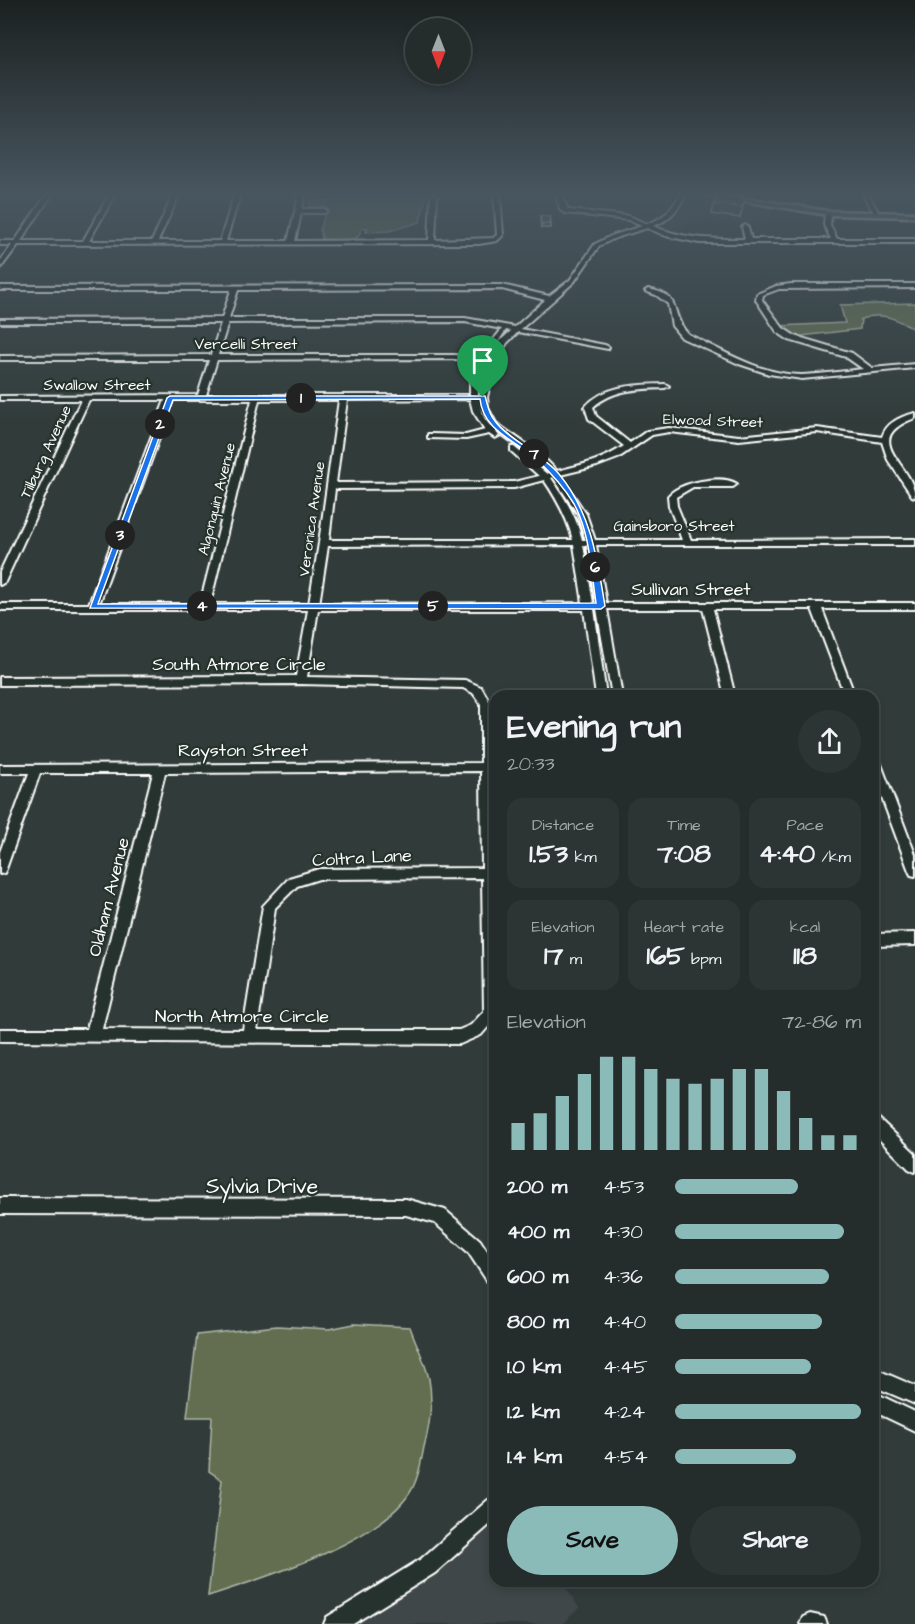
<!DOCTYPE html>
<meta charset="utf-8">
<style>
:root{--surface:#252d2c;--page:#2d3534;--text:#f1f3f6;--muted:#a3a8a9;--line:#424948;--accent:#8bbbb9}
body{margin:0;font-family:"Architects Daughter",sans-serif;background:var(--page);color:var(--text);height:100vh;display:flex;flex-direction:column;font-size:22px;white-space:nowrap}
*{box-sizing:border-box;margin:0}
p{font-size:20px;color:var(--muted)}
.icon{flex:none;width:33px;height:33px;fill:none;stroke:currentColor;stroke-width:2;stroke-linecap:round;stroke-linejoin:round}
.map{position:relative;flex:1;overflow:hidden}
.side{position:absolute;left:489px;top:690px;width:390px;height:897px;display:flex;flex-direction:column;background:var(--surface);border-radius:18px;box-shadow:0 3px 9px #0003,0 0 0 2px var(--line)}
.side>*{flex:none}
.needle{width:39px;rotate:180deg}
.controls{position:absolute;left:405px;top:18px;display:grid;gap:12px}
.controls a{display:grid;place-items:center;width:66px;height:66px;border-radius:50%;background:var(--surface);box-shadow:0 3px 9px #0003,0 0 0 2px var(--line);font-size:30px}
.pin{position:absolute;display:grid;place-items:center;width:51px;height:51px;color:#fff;margin:-62px -26px;border-radius:50% 50% 50% 0;rotate:-45deg;box-shadow:0 0 6px #0007}
.pin .icon{rotate:45deg}
.km{position:absolute;width:30px;height:30px;margin:-15px;border-radius:50%;background:#222;color:#fff;font-size:16px;line-height:30px;text-align:center}
.round{display:grid;place-items:center;flex:none;width:63px;height:63px;border-radius:32px;background:var(--page)}
.headline{display:flex;align-items:center;justify-content:space-between;height:102px;padding:0 18px}
h1{font-size:33px;font-weight:700;line-height:45px}
.metrics{display:grid;grid-template-columns:repeat(3,1fr);gap:9px;height:102px;padding:6px 18px}
.metrics div{display:grid;align-content:center;border-radius:15px;background:var(--page);text-align:center}
.metrics b{font-size:26px;font-weight:700}
.metrics small{font-size:16px;font-weight:400}
.metrics p{font-size:16px}
.chart{height:168px;padding:12px 18px}
.chart p{display:flex;justify-content:space-between}
.chart svg{width:100%;height:108px;margin-top:6px;stroke:var(--accent);stroke-width:6}
.cta{display:flex;gap:12px;margin-top:auto;padding:12px 18px}
.cta a{flex:1;height:69px;border-radius:36px;background:var(--accent);color:#111;font-size:24px;font-weight:700;line-height:69px;text-align:center}
.cta a+a{background:var(--page);color:var(--text)}
ul{padding:0 18px;list-style:none;font-size:20px}
li{display:grid;grid-template-columns:96px 72px 1fr;align-items:center;height:45px}
li i{height:15px;border-radius:8px;background:var(--accent)}
.map>svg:first-child{display:block}
</style>
<div class="map">
<svg width="915" height="1624" viewBox="0 0 915 1624">
<rect width="100%" height="100%" fill="#313c3a"/>
<filter id="ink" filterUnits="userSpaceOnUse"><feTurbulence type="fractalNoise" baseFrequency=".0167" numOctaves="2"/><feDisplacementMap in="SourceGraphic" scale="12" xChannelSelector="R" yChannelSelector="G"/><feConvolveMatrix kernelMatrix="1 2 1 2 8 2 1 2 1" color-interpolation-filters="sRGB"/></filter>
<g filter="url(#ink)">
<path fill="#3f4649" d="M685,195H708L778,207L770,217L749,224L691,219L675,236L652,227L672,216Z
M495,1520V1581H562L579,1608L562,1624H357L432,1576Z"/>
<path fill="#626e50" stroke="#b0b6a8" stroke-width="1.5" d="M362,195H426L420,222L389,231L366,232L367,228H362L358,237L347,241L322,239L320,229L328,207H310L309,201L346,200Z
M915,303V330C897,319 882,311 861,319L860,329L793,337L779,326L845,323L840,305Z
M354,1324L410,1327C416,1344 425,1361 429,1379C433,1401 430,1425 424,1447C421,1462 418,1481 409,1494C376,1544 263,1578 208,1596L222,1480L209,1471L212,1417H187L197,1335L277,1326L329,1329Z"/>
<g fill="none" stroke-linecap="round" stroke-linejoin="round">
<defs>
<path id="minor" d="M46,195H52L21,241H83L109,195H115L89,241H152L173,195H179L158,241H220L234,195H240L226,241H288L299,195H305L302,209H324L327,211L324,213H301L295,241L429,240L431,195H437L435,240L493,238L497,235L494,195H500L503,235L497,241L479,244L18,245L0,269V262L12,245H0V241H15Z
M556,195H562L568,210L629,216L647,224C664,218 671,210 680,195H686C677,210 669,221 653,226C683,239 712,239 745,239L742,227L745,225L748,227L751,239H831L824,225L825,213L828,211L831,213L830,225L837,239H915V243H699L666,236L647,228L615,238L599,246L574,282L521,329L605,345L609,347L608,349L518,332L507,343L496,361L487,397L488,408L496,423L539,453L557,471C581,465 604,460 624,446L589,419L585,407C605,384 637,385 665,384L669,386L665,388C639,389 613,389 593,407L596,416L630,443L647,431L669,428L739,436L817,428L882,437C887,422 900,417 915,413V418C857,440 915,465 915,497L912,496L888,460L882,442L817,432L739,440L669,432L652,435L618,458L597,466L560,475L586,514L595,540H682L669,506L668,496C680,482 722,474 737,484L733,487H693L676,497L677,506L691,540L915,539V545H596L606,603H915V609H822L855,696H845L812,609H713L735,696H725L703,609H607L622,696H612L597,609H594L606,696H596L584,610H318L307,677L465,680L481,687L491,704L495,870V1019L481,1035L460,1044L0,1041V1029H87L153,773H40L6,869L4,873L0,874V852L29,773H0V765L481,763V704L473,693L463,688L301,684L0,685V677L296,676L308,610H0V604H89L165,400H89L5,582L0,585V572L81,400H0V396L198,395L209,360H0V356L211,355L221,323H0V319L222,318L231,290H0V286L502,285L549,296L570,280L595,244L611,236L642,226L628,220L564,213L560,209ZM502,289L545,300L515,327L465,318H229L238,290ZM465,322L502,329L480,357L454,355H218L228,323ZM506,330L511,331L501,340L490,358H487ZM454,359L478,361L470,384V395H206L217,360ZM485,362H488L480,395H478V384ZM470,399L473,411L485,430L466,435L431,434H428V438L466,439L489,434L495,438L499,436L496,432L497,431L533,457L549,473L547,474L514,447H511V451L539,476L514,482L336,483L347,400ZM478,399L480,408L493,428C484,421 480,410 478,399ZM173,400H252L200,604H99ZM259,400H339L319,543L309,604H210ZM553,477L578,514L586,540H582C576,516 565,498 551,478ZM544,480C557,499 567,517 573,540H329L335,489L514,488ZM574,545L583,603L319,604L328,546ZM583,545H587L596,603H593ZM481,771L482,868L319,869L289,878L263,906L243,1030L102,1029L165,773ZM482,878L484,1011L471,1025L459,1030H257L275,908L297,886L319,879Z
M863,195H869L880,216H876Z
M791,284H915V288L779,289L763,295L762,300L783,328L795,336L852,353L872,368L915,364V368L802,379L769,374L739,364L682,338L672,326L668,304L656,295L645,291L648,289C685,296 668,313 688,334C723,351 762,375 802,375C823,374 843,371 863,369L846,357L789,340L777,332L756,300L757,294L776,286Z
M873,755L879,759L915,854V876L911,875L909,871L873,774Z
M915,933V945L873,946V934Z
M873,1116L878,1118L915,1153V1172L909,1169L873,1133Z
M0,1198L406,1199L445,1210L480,1240L495,1263V1286L489,1284L468,1252L435,1223L406,1215L0,1214Z
M873,1368L915,1386V1404L873,1386Z
M873,1392L915,1412V1431L873,1411Z
M495,1497V1520L435,1573L353,1624H324L327,1617L421,1559L488,1500Z
M810,1614L824,1617L827,1624H800L803,1617Z"/>
<path id="major" d="M707,195H726L828,211L915,213V217L828,215Z"/>
</defs>
<use href="#minor" stroke="#fff" stroke-width="4"/>
<use href="#major" stroke="#fff" stroke-width="5"/>
<use href="#minor" fill="#26332d" fill-rule="evenodd"/>
<use href="#major" fill="#716f52" fill-rule="evenodd"/>
</g>
<path fill="#52525d" stroke="#fff" stroke-width="1.5" d="M745,199L740,218L712,214L714,204Z
M540,216L551,224V228H541Z"/>
<path fill="#5f5f6c" stroke="#fff" stroke-width="1.5" d="M717,196L745,199L742,207L714,204Z
M540,216H550L551,224H541Z"/>
</g>
<linearGradient id="sky" x2="0" y2="1"><stop stop-color="#1b2120"/><stop offset="0.46" stop-color="#485660"/><stop offset="1" stop-color="#485660" stop-opacity="0"/></linearGradient>
<rect width="915" height="422" fill="url(#sky)"/>
<path fill="#1a73e8" stroke="#fff" stroke-width="1.5" fill-rule="evenodd" d="M170,396H485C488,405 488,413 495,421C508,439 541,453 559,474C591,513 597,557 605,606L601,609L90,608L167,398ZM480,399C483,430 514,440 535,458C549,471 564,487 574,504C590,533 591,571 596,603L98,604L173,400Z"/>
<g text-anchor="middle" dominant-baseline="central" stroke-width="4.5" stroke-linejoin="round" paint-order="stroke">
<g font-size="15" fill="#fff" stroke="#26332d">
<text x="246" y="344">Vercelli Street</text>
<text x="97" y="385">Swallow Street</text>
<text transform="translate(713 421) rotate(2)">Elwood Street</text>
<text transform="translate(46 452) rotate(-65)">Tilburg Avenue</text>
<text transform="translate(217 499) rotate(-76)">Algonquin Avenue</text>
<text transform="translate(312 519) rotate(-82)">Veronica Avenue</text>
<text x="674" y="526">Gainsboro Street</text>
</g>
<g font-size="18" fill="#fff" stroke="#26332d">
<text x="691" y="589">Sullivan Street</text>
<text x="239" y="664">South Atmore Circle</text>
<text x="243" y="750">Rayston Street</text>
<text transform="translate(362 858) rotate(-3)">Coltra Lane</text>
<text transform="translate(109 897) rotate(-76)">Oldham Avenue</text>
<text x="242" y="1016">North Atmore Circle</text>
</g>
<g font-size="21" fill="#fff" stroke="#26332d">
<text x="262" y="1186">Sylvia Drive</text>
</g>
</g>
</svg>
<div class="controls">
<a><svg class="needle" viewBox="-14 -14 28 28"><path d="M0-13l5 13h-10z" fill="#e53935"/><path d="M0 13l5-13h-10z" fill="#a3a8a9"/></svg></a>
</div>
<div class="pin" style="left:483px;top:397px;background:#1e9e55"><svg class="icon" aria-label="arrive" viewBox="0 0 24 24"><path d="M6 21V4h12l-3 4 3 4H6"/></svg></div>
<b class="km" style="left:301px;top:398px">1</b>
<b class="km" style="left:160px;top:424px">2</b>
<b class="km" style="left:120px;top:535px">3</b>
<b class="km" style="left:202px;top:606px">4</b>
<b class="km" style="left:433px;top:606px">5</b>
<b class="km" style="left:595px;top:567px">6</b>
<b class="km" style="left:534px;top:454px">7</b>
<section class="side">
<div class="headline"><div><h1>Evening run</h1><p>20:33</p></div><a class="round"><svg class="icon" aria-label="share" viewBox="0 0 24 24"><path d="M12 15V3M7 8l5-5 5 5M5 13v7h14v-7"/></svg></a></div>
<div class="metrics">
<div><p>Distance</p><b>1.53<small> km</small></b></div>
<div><p>Time</p><b>7:08</b></div>
<div><p>Pace</p><b>4:40<small> /km</small></b></div>
</div>
<div class="metrics">
<div><p>Elevation</p><b>17<small> m</small></b></div>
<div><p>Heart rate</p><b>165<small> bpm</small></b></div>
<div><p>kcal</p><b>118</b></div>
</div>
<div class="chart"><p><span>Elevation</span>72–86 m</p>
<svg viewBox="0 0 160 44" preserveAspectRatio="none"><path d="M5 44V33M15 44V29M25 44V22M35 44V13M45 44V6M55 44V6M65 44V11M75 44V15M85 44V17M95 44V15M105 44V11M115 44V11M125 44V20M135 44V31M145 44V38M155 44V38"/></svg>
</div>
<ul>
<li><b>200 m</b>4:53<i style="width:66%"></i></li>
<li><b>400 m</b>4:30<i style="width:91%"></i></li>
<li><b>600 m</b>4:36<i style="width:83%"></i></li>
<li><b>800 m</b>4:40<i style="width:79%"></i></li>
<li><b>1.0 km</b>4:45<i style="width:73%"></i></li>
<li><b>1.2 km</b>4:24<i style="width:100%"></i></li>
<li><b>1.4 km</b>4:54<i style="width:65%"></i></li>
</ul>
<div class="cta"><a>Save</a><a>Share</a></div>
</section>
</div>
